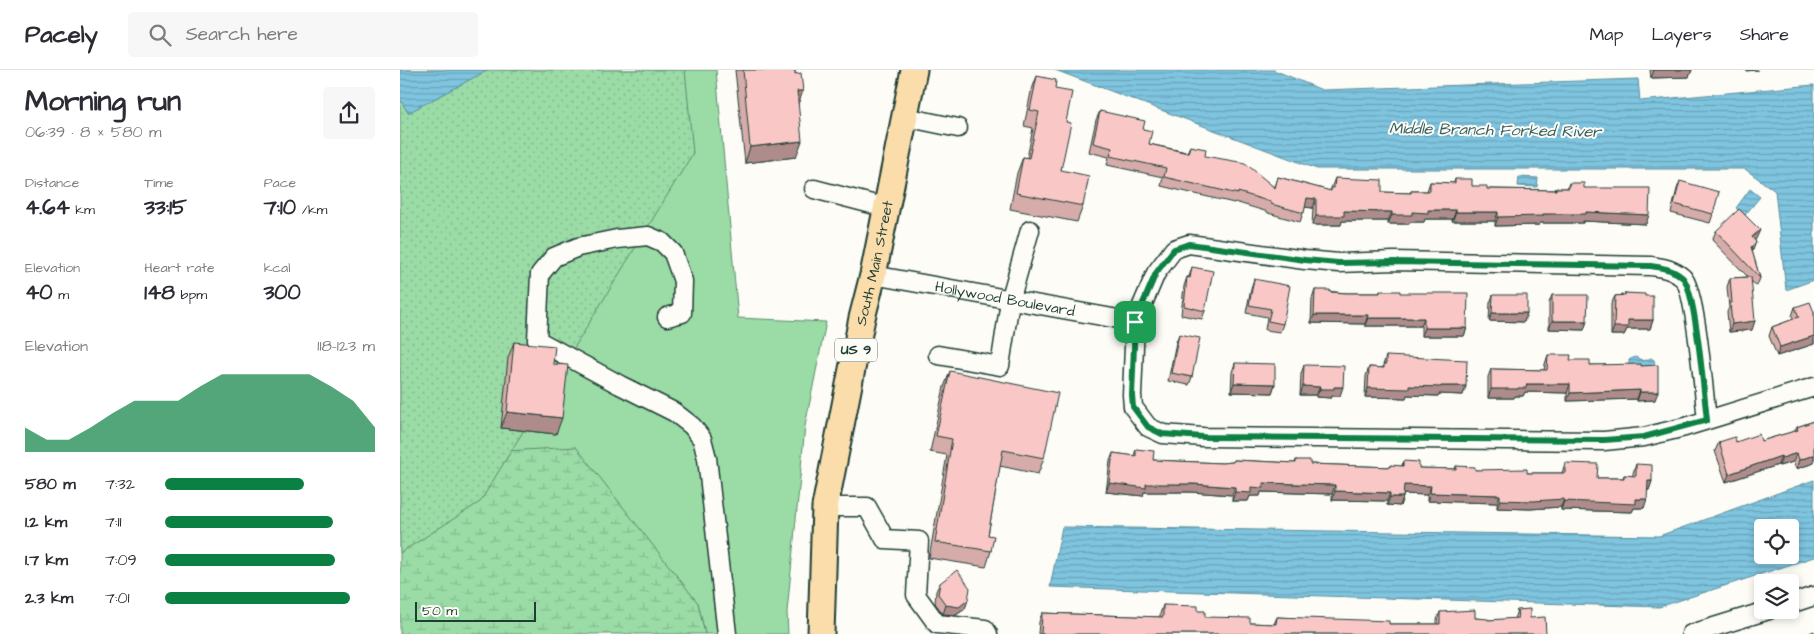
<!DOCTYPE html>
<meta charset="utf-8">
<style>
:root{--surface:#fff;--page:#f7f7f7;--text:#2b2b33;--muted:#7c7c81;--line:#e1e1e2;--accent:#0b8043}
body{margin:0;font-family:"Architects Daughter",sans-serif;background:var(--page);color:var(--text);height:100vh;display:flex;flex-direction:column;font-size:19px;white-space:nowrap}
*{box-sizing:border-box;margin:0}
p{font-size:16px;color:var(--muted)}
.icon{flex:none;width:28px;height:28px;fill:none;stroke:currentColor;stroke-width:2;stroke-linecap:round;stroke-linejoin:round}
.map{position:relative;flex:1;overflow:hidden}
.details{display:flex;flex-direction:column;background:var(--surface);width:400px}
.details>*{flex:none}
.buttons{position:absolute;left:1354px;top:449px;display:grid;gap:10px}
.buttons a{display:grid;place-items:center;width:45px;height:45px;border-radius:5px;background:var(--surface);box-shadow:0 2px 8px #0003;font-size:25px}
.scale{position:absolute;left:15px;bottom:12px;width:121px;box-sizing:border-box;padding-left:5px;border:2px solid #1f3d34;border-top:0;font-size:14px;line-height:18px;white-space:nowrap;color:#1f3d34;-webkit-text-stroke:4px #fdfcf7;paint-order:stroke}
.pin{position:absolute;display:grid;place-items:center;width:42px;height:42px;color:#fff;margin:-21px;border-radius:10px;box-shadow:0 2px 8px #0006}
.round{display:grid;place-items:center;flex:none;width:52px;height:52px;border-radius:5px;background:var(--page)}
.overview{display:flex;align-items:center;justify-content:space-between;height:85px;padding:0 25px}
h1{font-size:28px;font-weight:700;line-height:38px}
.stats{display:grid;grid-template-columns:repeat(3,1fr);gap:8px;height:85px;padding:5px 25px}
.stats div{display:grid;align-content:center}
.stats b{font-size:21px;font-weight:700}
.stats small{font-size:14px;font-weight:400}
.stats p{font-size:14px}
.chart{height:140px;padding:10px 25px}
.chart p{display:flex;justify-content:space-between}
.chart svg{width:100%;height:90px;margin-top:5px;fill:var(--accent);opacity:.7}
ul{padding:0 25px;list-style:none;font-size:16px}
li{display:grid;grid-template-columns:80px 60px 1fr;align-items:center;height:38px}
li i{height:12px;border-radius:6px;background:var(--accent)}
header{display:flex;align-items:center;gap:30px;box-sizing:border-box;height:70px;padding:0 25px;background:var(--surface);border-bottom:1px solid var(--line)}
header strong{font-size:24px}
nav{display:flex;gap:28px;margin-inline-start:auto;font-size:18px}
.search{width:350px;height:45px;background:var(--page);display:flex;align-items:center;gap:12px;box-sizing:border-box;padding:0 18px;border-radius:5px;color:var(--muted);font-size:19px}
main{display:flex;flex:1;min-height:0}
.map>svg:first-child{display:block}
</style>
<header>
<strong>Pacely</strong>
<div class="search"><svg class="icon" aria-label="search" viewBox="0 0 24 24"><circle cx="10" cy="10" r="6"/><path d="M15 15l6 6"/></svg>Search here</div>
<nav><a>Map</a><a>Layers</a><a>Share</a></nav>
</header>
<main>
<section class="details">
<div class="overview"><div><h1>Morning run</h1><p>06:39 · 8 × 580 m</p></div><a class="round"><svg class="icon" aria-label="share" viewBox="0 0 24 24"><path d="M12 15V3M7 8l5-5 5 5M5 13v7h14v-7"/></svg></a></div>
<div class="stats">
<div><p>Distance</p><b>4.64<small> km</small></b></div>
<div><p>Time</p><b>33:15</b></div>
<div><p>Pace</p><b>7:10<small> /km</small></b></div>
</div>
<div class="stats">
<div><p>Elevation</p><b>40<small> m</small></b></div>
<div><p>Heart rate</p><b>148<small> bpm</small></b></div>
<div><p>kcal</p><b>300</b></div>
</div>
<div class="chart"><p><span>Elevation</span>118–123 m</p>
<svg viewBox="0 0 160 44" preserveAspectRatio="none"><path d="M0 44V32L10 38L20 38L30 32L40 25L50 19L60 19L70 19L80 12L90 6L100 6L110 6L120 6L130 6L140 12L150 19L160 32V44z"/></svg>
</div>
<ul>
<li><b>580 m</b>7:32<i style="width:66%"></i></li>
<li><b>1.2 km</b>7:11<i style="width:80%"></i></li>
<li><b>1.7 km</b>7:09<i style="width:81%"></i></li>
<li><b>2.3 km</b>7:01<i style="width:88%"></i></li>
</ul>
</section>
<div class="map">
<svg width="1414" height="564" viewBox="0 0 1414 564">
<defs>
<pattern id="wetland-marsh" width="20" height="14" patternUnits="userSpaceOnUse" patternTransform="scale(1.25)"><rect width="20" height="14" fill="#9adba6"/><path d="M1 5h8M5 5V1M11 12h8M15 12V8" fill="none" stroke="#84bd90"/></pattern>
<pattern id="park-dots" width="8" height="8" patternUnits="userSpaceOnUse" patternTransform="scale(1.25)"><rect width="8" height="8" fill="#9adba6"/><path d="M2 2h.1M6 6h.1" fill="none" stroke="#84bd90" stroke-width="1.8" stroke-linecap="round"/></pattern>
<pattern id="water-rules" width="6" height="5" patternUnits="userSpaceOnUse" patternTransform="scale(1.25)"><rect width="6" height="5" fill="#7fc5e0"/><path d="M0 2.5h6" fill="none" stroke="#67a1b6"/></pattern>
</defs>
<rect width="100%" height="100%" fill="#fdfcf7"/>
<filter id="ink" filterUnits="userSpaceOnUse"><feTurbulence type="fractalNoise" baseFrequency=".02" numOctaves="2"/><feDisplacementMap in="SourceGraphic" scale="10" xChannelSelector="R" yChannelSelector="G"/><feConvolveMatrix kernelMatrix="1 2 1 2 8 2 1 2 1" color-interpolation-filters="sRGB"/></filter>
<g filter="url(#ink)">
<path fill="#9adba6" stroke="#5c8c6d" d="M101,0H316L338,248L426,252L405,356L387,542L388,564H305L298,533L71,383Z"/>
<path fill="url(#wetland-marsh)" stroke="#5c8c6d" d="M0,298L71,383L176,377L298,533L305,564H0Z"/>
<path fill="url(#park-dots)" stroke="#5c8c6d" d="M0,0H285L293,83L80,432L0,483Z"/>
<path fill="url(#water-rules)" stroke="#598f9b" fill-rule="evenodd" d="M0,0H88L8,43L0,29Z
M655,0H874L922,20L1238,9L1240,31L1414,15V210L1386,220L1375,121L1345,99H917Z
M1119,107L1138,108L1137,117L1118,116Z
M1350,119L1360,127L1345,145L1336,138Z
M1235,287L1244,291L1251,288L1254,290L1255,295L1254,298L1229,296V290Z
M1414,410V487L1259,537L650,517L662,457L1259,466ZM1362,458H1390V485H1362Z"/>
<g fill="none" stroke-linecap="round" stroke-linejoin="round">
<defs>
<g id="minor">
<path d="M505,47L558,58"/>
<path d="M414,119L487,138"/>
<path id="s1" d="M473,205L735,252"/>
<path d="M267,247L282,243L283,211L273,183L262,172L248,166L217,169L178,177L154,187L140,204L137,270L220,315L274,342L292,356L302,369L307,388L327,564"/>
<path d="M538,285L600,296L610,231L630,160"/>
<path d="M1307,350C1304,326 1296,221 1283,208C1273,199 1263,198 1251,196L994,191L939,193L905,190L789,174L774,179L756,203L735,252L732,325L733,337L748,357L763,364L803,367L1204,371L1244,367L1285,357L1414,317"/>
<path d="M425,437H467L485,469L519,471L516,525L537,554L585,559L588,564"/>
<path d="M1390,534L1414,526"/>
<path d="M1291,564L1369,540"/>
</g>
<g id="highway">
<path id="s2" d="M421,564L425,437L462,248L473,205L514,0"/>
</g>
</defs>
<use href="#minor" stroke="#1f3d34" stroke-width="21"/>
<use href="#highway" stroke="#1f3d34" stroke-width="29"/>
<use href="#minor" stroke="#fdfcf7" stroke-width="18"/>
<use href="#highway" stroke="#faddab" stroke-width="25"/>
</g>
<path fill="#d6acaa" stroke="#1f3d34" d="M335,0H395V4L403,21L398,33L396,87L345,93Z
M1250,0H1292L1289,7L1251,8Z
M637,6L655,19L666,52L661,100L683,136L677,152L610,139L617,103L623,87L627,88L633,58L624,56L631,22Z
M700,41L743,59L749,74L787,82L790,76L805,86L875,117L878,107L930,121L935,108L982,122L1010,123L1011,121H1027L1030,112L1054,113L1055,109L1072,116L1087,119L1155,120L1156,118H1167L1169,113L1184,118L1246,154L1183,151V153H1140L1139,155L1095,156V151H1052L1053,149H1025L1024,152H1010L1009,154H988V151H942L941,155H912L913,138L905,137L900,152L868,143V142L835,132L834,133L761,116L763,107L707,95L709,87L689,82L696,50Z
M1280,111L1313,144L1310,153L1271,143L1277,119Z
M1316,161L1356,169L1355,170L1353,180L1352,181L1360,208L1357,216L1351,211L1352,260L1329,262L1327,242L1329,238L1327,217L1330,208L1348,207L1312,170Z
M792,197L805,241L802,249L781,245L784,216L787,207H789Z
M854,209L883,254L880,262L865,260L867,247L846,243L851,218Z
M915,220L947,223H980V221L1000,223L1067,258L1064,266H1021V256H965V254L911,253L912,229Z
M1225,223L1245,226L1253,250L1250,259H1227L1224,265H1211V234L1215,226L1225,225Z
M1093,225L1127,243L1124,252L1089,251L1090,233Z
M1152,225L1187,251L1184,260L1149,259V233Z
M1395,237L1414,242V274L1377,286L1369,266L1372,257L1394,249L1392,246Z
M779,264L792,307L789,315L768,311L776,272Z
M114,272L153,294L156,364L101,358L108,288Z
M1148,285L1190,295L1241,296L1255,330L1237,331V329L1167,331V323L1125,322L1123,326H1115L1114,328H1088V307L1091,299L1144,300L1145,294Z
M986,286L1066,316L1063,325L1039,324L1038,326L1007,325L1006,328L965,327L966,306L969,297L983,298V295Z
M835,293L875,314L872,323L831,322L832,302Z
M904,295L940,326H932L931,328L916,327V325H900L901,304Z
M550,301L644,388L638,404L600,396L588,465L591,481L586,497L529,488L547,385L530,382L544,317Z
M1414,351V393L1396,399L1393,392L1379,396L1378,395L1326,412L1315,381L1319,372L1361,371L1395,361L1397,357Z
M736,379L753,390L822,393L833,392L834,390L895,393L896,390L910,394L991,397L1002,396L1003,391L1019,398L1055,399L1056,396L1075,400L1127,403H1162L1165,393L1197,408H1223L1224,405L1233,406V403L1236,394L1252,411L1249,420H1247L1244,438H1234L1232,442L1161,440V437L1130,439L1097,438V433L1027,431V425L1004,424L1000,436L987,435V431L932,430V424L861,422L860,426H850L848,431H832V425L791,422H744L743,426L706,422L710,391L713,383L734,386Z
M540,513L565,539L556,545L543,544L535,533L536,521Z
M763,535L798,541L805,547L850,553L874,554L877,547L989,554H1037V550L1040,542L1088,550L1114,549L1117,540L1130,548L1146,564H638L639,552L642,543L760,547V544Z"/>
<path fill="#ae8c8b" stroke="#1f3d34" d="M1254,0H1292L1289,7L1251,8Z
M1346,0H1358L1346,1Z
M397,21H403L397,37Z
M402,71L396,87L345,93L350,77Z
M907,128L916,129L913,138L903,137Z
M1028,140H1056L1053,149H1025L1024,152H1010L1009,154H988L992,145Z
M944,141L992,142L988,151H942L941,155H912L916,146Z
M1056,142H1098L1095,151H1052Z
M1186,142L1249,145L1246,154L1183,151V153H1140L1139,155L1095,156L1098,147L1143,144Z
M1360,160L1356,169L1349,176L1352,167Z
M1356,172L1353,180L1348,185L1351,177Z
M1092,243H1127L1124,252L1089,251Z
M914,245H968L965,254L911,253Z
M968,248H1024L1021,256H965Z
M1228,250H1253L1250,259H1227L1224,265H1211L1214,257Z
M1152,251H1187L1184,260L1149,259Z
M1355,251L1352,260L1329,262L1332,254Z
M1024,258H1067L1064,266H1021Z
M1414,266V274L1377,286L1380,277Z
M834,313L875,314L872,323L831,322Z
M1127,314H1170L1167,323L1125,322L1123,326H1115L1114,328H1088L1091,319L1118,318Z
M903,316L920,317L916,325H900Z
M1009,316H1066L1063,325L1039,324L1038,326L1007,325L1006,328L965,327L968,318Z
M934,317H943L940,326H932L931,328L916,327L920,319Z
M1240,320L1237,329L1167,331L1170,323Z
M1240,322H1258L1255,330L1237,331Z
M107,342L162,348L156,364L101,358Z
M1397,383L1393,392L1379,396L1382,388Z
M1414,385V393L1396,399L1399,390Z
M1381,386L1378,395L1326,412L1329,404Z
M1248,411H1252L1249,420H1245Z
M709,413L794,414L835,417L832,425L791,422H744L743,426L706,422Z
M863,413L935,415L932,424L861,422L860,426H850L848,431H832L835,422Z
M1004,415L1031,416L1027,425L1001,424Z
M935,421L990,423L987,431L932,430Z
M1030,423L1100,425L1097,433L1027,431Z
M990,427H1003L1000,436L987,435Z
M1164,429L1161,437L1130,439L1097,438L1100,430Z
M1236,429H1247L1244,438H1234L1232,442L1161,440L1164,431Z
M568,530L565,539L556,545L543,544L546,535Z"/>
<path fill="#f9c8c6" stroke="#1f3d34" d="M343,0H395V4L401,3L403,21H397L402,71L350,77Z
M637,6L656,10L655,19L672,22L666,52L671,53L661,100L689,106L683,136L616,123L623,87L629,88L639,42L630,40Z
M700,41L745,51L743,59L752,61L749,74L788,83L790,76L806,79L805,86L845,93L875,118L878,107L931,121V118H934L935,108L982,110V122L1011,123V121H1030V112L1055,113V109H1072V116H1087V119L1156,120V118H1169V113H1184V118H1250L1249,145L1186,142V144H1143V146L1098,147V142H1056V140H1028V143L1012,142V145H992V142L944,141V146H916V129L907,128L904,143L871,134V132L838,122V124L764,107L766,98L710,86L712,78L693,73Z
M1280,111L1319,122L1313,144L1274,134Z
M1339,139L1360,160L1352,167L1356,172L1351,177L1360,208L1316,161Z
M792,197L813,201L805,241L784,236L787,207L790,208Z
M1351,207L1355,251L1332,254L1330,233H1332L1330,208Z
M854,209L890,216L883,254L868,251L871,239L849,235Z
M915,220H930V222L947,223H980V221H1000V223H1068L1067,258H1024V248H968V245H914Z
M1225,223L1245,224V226H1253V250H1228V257H1214L1215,226L1225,225Z
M1093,225H1127V243H1092Z
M1152,225H1188L1187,251H1152Z
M1410,232L1414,242V266L1380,277L1372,257L1399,247L1395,237Z
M779,264L800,268L792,307L771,303Z
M114,272L155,276L153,294L168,295L162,348L107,342Z
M1148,285H1171L1170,290H1190V295L1241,294V296L1258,295V322H1240V320L1170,323V314H1127L1126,318H1118V319H1091V299L1147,300Z
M986,286L1067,290L1066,316H1041V317L1009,316V319L968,318L969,297L984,298V294H986Z
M835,293L875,294V314L834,313Z
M904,295L944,296L943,317H934V319H920V317L903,316Z
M550,301L658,323L644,388L603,380L588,465L594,466L591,481L535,472L552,369L536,366Z
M1414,351V385L1399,390L1397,383L1382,388L1381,386L1329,404L1319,372L1335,367L1336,372L1359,364L1361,371L1398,360L1397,357Z
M736,379L754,381L753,390L822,393L833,392L834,390L896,393V390H910V394L991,397V395L1003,396V391L1019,392V398L1056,399V396L1075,397V400L1127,399V403H1165V393L1198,394L1197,408H1224V405L1236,406V394L1252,395V411H1248L1247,429H1236V434L1164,431V429L1133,431L1100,430V425L1030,423L1031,416L1004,415L1003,427H990V423L935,421V415L863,413V418L851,417V423L835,422V417L794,414H746V418L709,413L713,383L736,386Z
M557,500L570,518L568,530L559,537L546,535L538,524L540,513Z
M763,535L798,536V541H805V547L850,548V553L876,554L877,547L989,551V554H1040V542L1075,540V548L1088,549V550L1118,548L1117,540L1130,539V548L1145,547L1146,564H641L642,543L763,547Z
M1414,561V564H1407Z"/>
</g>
<g fill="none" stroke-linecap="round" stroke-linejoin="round" filter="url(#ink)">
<defs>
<path id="route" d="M789,174L905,190L938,193L994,192L1251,196C1263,198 1273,199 1283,208C1296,221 1304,326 1307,350L1244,367L1204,370L803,367L762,364L748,357L733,337L732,325L735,252L756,203L774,179Z"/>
</defs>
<use href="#route" stroke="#fff" stroke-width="10"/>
<use href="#route" stroke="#0b8043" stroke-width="6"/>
</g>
<g text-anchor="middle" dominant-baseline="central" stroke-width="4" stroke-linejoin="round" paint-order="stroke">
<rect fill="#fdfcf7" stroke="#62766e" stroke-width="1" x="435" y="268.5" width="42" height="23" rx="4"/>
<g font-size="14" font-weight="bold" fill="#1f3d34">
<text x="456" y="280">US 9</text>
</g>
<g font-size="15" fill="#1f3d34" stroke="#fdfcf7">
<text stroke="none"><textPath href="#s2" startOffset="376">South Main Street</textPath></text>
<text stroke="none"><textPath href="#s1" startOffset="134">Hollywood Boulevard</textPath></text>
</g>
<g font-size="16" font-style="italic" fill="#375f5f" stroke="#fdfcf7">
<text transform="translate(1095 60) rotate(1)">Middle Branch Forked River</text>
</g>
</g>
</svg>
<div class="buttons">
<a><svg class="icon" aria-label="locate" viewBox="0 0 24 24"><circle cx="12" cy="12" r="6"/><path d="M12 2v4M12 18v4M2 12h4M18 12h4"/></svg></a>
<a><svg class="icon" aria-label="layers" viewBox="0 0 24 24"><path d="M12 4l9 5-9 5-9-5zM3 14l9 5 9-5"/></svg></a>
</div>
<div class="scale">50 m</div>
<div class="pin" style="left:735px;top:252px;background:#1e9e55"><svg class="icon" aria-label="arrive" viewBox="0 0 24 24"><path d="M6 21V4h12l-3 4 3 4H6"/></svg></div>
</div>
</main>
